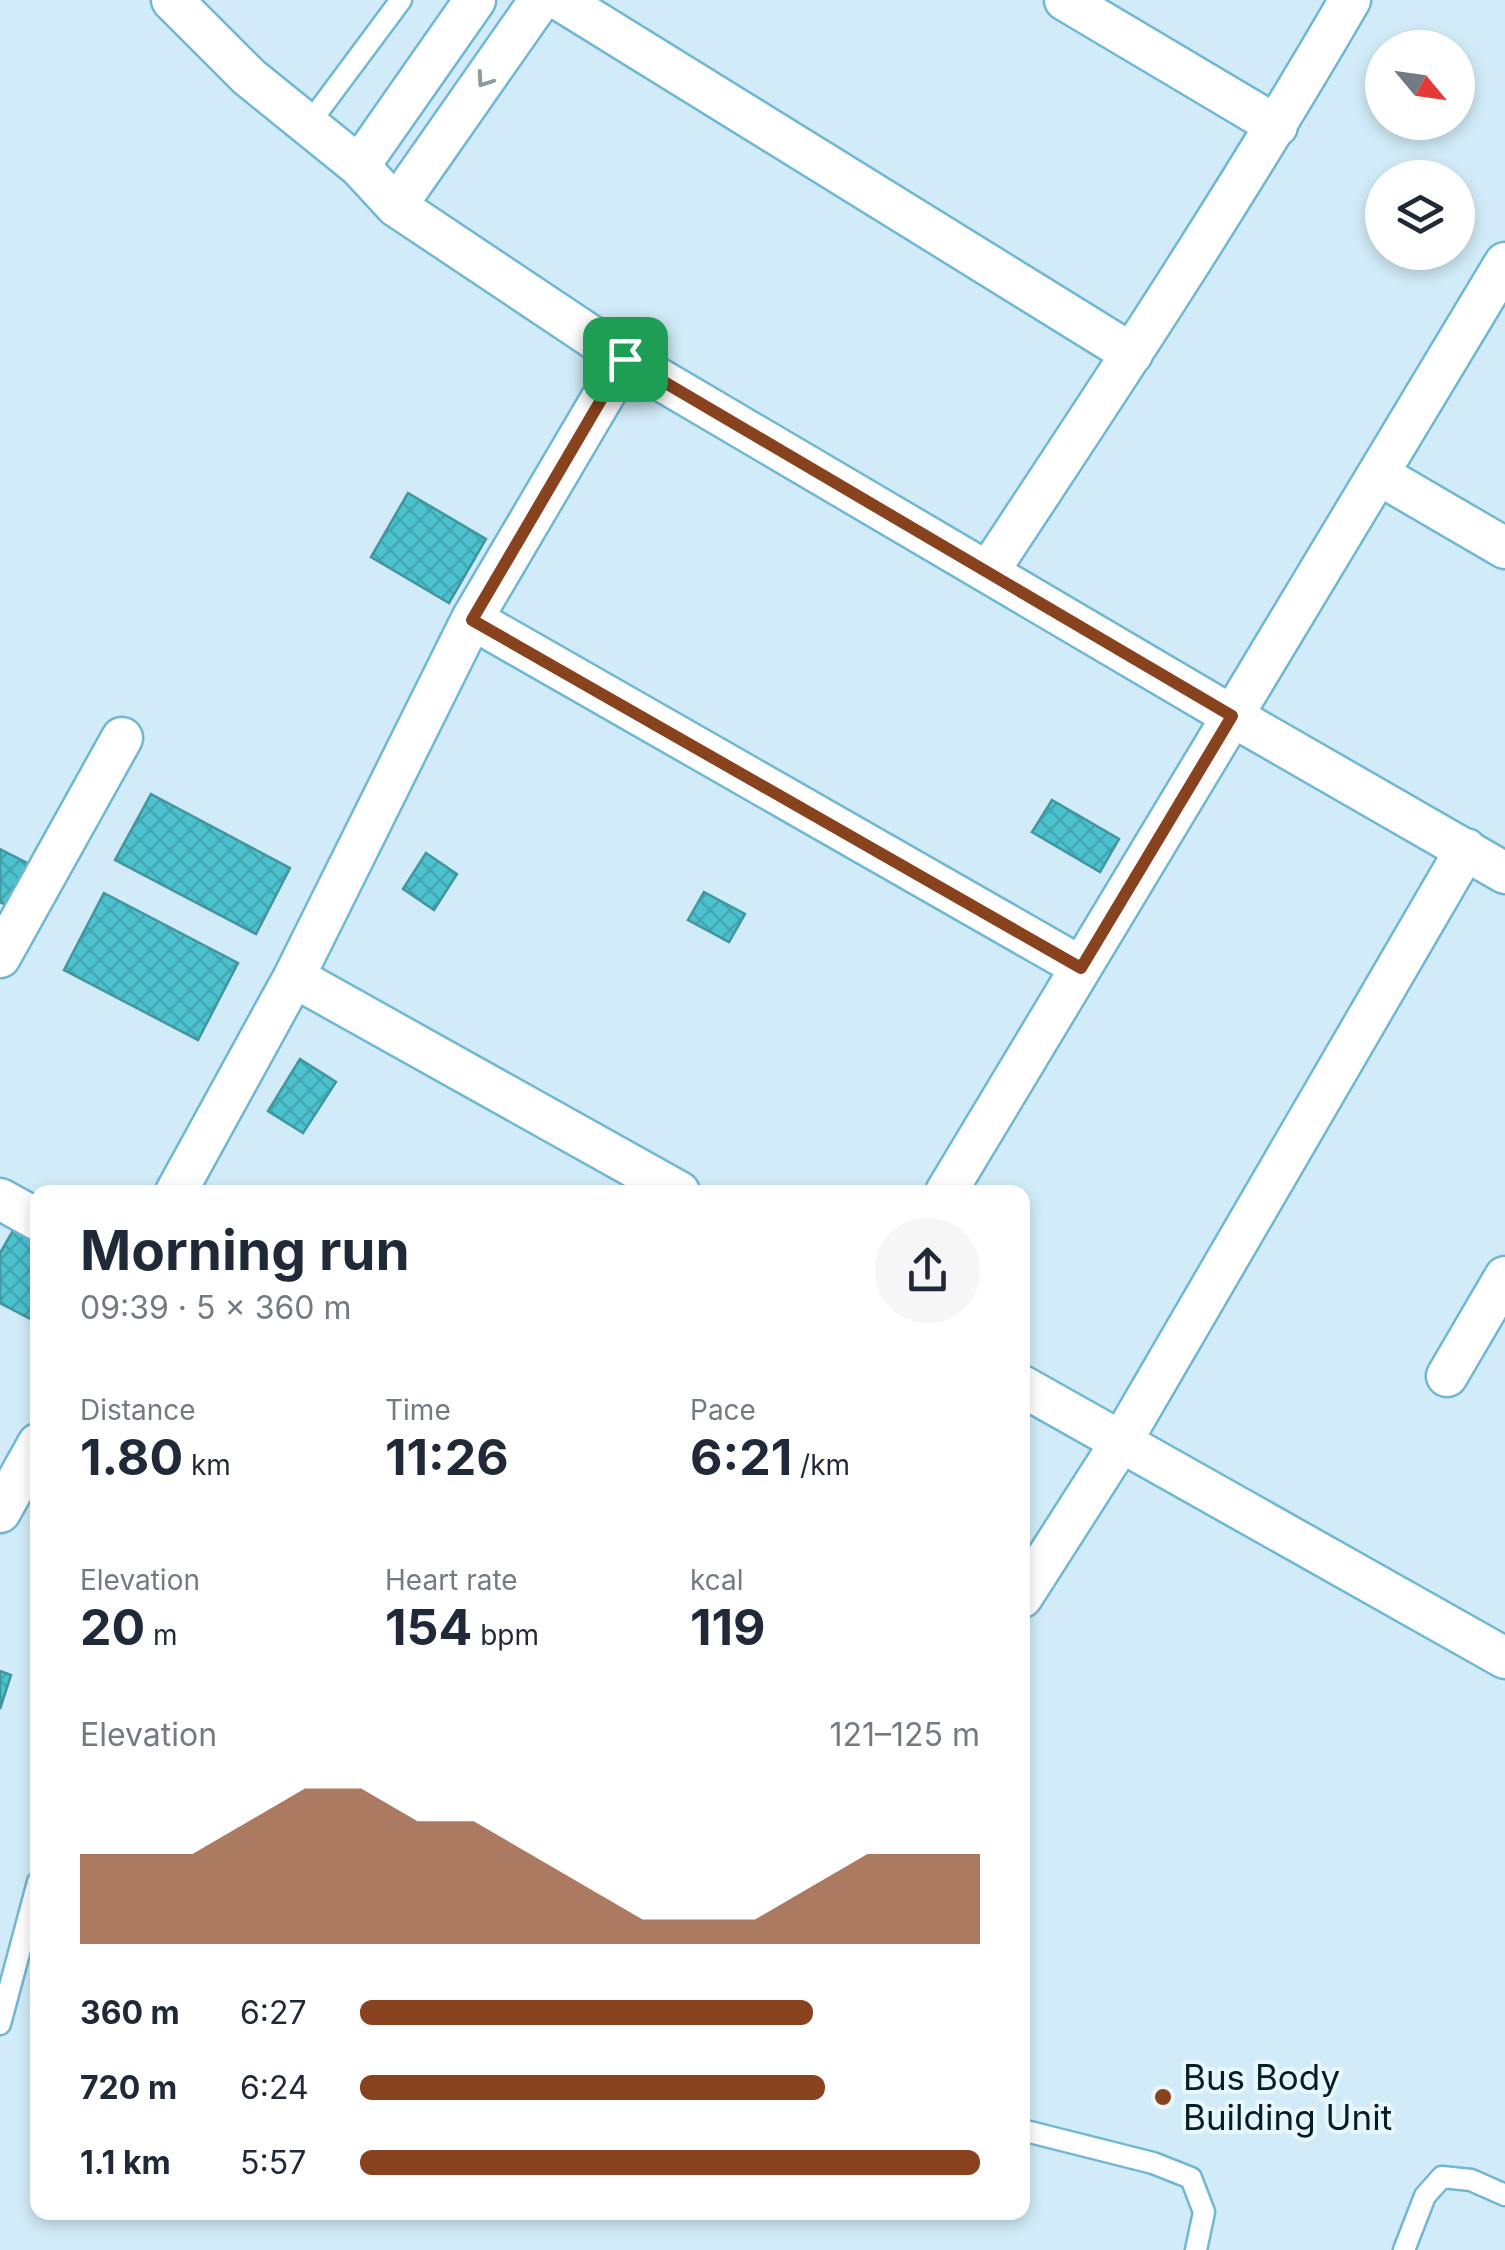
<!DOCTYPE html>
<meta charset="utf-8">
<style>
:root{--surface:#fff;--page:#f6f6f7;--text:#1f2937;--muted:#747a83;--accent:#88421e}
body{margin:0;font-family:Inter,sans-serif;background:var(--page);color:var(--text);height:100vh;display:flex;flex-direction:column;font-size:38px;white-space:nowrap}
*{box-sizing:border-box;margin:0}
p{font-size:32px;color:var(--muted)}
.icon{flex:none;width:55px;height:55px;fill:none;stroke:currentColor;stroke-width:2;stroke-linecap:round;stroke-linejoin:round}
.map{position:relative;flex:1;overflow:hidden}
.sheet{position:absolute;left:30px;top:1185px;width:1000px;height:1035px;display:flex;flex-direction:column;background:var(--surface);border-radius:20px;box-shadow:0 5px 15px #0003}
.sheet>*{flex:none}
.needle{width:65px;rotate:119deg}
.controls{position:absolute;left:1365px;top:30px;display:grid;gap:20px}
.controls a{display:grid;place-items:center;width:110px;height:110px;border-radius:50%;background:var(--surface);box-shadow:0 5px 15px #0003;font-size:50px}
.pin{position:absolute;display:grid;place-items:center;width:85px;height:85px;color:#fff;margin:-42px;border-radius:20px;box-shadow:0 5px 15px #0006}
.round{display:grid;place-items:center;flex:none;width:105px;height:105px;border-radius:52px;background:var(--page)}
.headline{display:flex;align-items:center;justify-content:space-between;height:170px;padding:0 50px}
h1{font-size:55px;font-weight:700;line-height:75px}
.figures{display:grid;grid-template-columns:repeat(3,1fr);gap:15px;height:170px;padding:10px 50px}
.figures div{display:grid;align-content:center}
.figures b{font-size:50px;font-weight:700}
.figures small{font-size:28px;font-weight:400}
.figures p{font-size:28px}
.chart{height:280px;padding:20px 50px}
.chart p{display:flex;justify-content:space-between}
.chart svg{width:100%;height:180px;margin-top:10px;fill:var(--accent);opacity:.7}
ul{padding:0 50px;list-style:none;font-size:32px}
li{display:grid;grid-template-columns:160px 120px 1fr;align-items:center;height:75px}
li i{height:25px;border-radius:12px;background:var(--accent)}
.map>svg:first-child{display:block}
</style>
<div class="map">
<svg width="1505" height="2250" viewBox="0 0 1505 2250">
<defs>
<pattern id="building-cross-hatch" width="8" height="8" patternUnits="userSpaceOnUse" patternTransform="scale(2.5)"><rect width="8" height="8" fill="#4dc2cf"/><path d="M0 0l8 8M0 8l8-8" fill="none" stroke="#41a6b2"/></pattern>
</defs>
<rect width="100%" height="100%" fill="#d1ecf8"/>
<path fill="url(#building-cross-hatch)" stroke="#40959e" stroke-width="2.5" d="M408,493L486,539L449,603L371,557Z
M151,794L290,868L256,934L115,860Z
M1052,800L1119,839L1100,872L1032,832Z
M0,849L35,867L13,909L0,902Z
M426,853L457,874L434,910L403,889Z
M704,892L745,914L729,942L688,920Z
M104,893L238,963L198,1040L64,970Z
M300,1059L336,1082L303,1133L268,1111Z
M14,1229L38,1242V1323L0,1303V1253Z
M0,1671L11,1675L0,1709Z"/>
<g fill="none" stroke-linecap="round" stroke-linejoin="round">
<defs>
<path id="service" d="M308,125L401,0
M0,2024L38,1882
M1022,2130L1153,2163L1191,2178L1204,2212L1196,2250
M1404,2250L1425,2196L1442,2177L1471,2180L1505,2195"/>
<path id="minor" d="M172,0L249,77L359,166L396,206L625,359L1232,716L1505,873
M560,0L1132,354
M1065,0L1277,126
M359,166L475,0
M396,206L540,0
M1378,474L1505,548
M988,572C1113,383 1237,195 1350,0
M472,619L1081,967
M0,957L122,738
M294,977L679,1192
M176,1192L294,977L472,619L625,359
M946,1192L1505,263
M0,1199L38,1220
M1447,1376L1505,1277
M1022,1386L1505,1658
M0,1512L38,1444
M1022,1597L1121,1442L1466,849"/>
</defs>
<use href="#service" stroke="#70b7d3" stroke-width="25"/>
<use href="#minor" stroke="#70b7d3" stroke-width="45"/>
<use href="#service" stroke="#fff" stroke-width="20"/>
<use href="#minor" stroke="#fff" stroke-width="40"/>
</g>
<defs><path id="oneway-chevron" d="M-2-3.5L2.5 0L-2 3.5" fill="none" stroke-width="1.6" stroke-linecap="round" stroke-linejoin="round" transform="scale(2.5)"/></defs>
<use stroke="#8d9a9f" href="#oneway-chevron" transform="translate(484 80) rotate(125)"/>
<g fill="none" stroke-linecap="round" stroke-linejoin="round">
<defs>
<path id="route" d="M625,359L1232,716L1081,968L472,620Z"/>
</defs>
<use href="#route" stroke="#fff" stroke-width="20"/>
<use href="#route" stroke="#88421e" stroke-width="12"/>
</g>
<circle fill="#88421e" stroke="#e9f7fd" stroke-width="4" cx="1163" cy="2097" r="10"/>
<g text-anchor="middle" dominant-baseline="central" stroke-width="8" stroke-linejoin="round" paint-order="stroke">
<g font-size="35" fill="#011e29" stroke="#e9f7fd" text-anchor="start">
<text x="1183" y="2077">Bus Body<tspan x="1183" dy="40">Building Unit</tspan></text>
</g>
</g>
</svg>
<div class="controls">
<a><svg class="needle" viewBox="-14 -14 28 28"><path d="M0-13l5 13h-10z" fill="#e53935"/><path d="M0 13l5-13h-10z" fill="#747a83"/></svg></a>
<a><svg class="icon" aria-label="layers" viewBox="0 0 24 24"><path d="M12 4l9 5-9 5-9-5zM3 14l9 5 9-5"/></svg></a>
</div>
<div class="pin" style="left:625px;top:359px;background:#1e9e55"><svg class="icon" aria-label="arrive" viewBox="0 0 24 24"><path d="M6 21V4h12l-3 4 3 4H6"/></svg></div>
<section class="sheet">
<div class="headline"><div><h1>Morning run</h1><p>09:39 · 5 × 360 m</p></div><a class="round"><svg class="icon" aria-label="share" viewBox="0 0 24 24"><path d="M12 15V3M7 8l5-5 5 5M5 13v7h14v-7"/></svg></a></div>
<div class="figures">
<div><p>Distance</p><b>1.80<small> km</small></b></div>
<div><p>Time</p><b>11:26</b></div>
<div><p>Pace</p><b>6:21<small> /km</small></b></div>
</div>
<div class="figures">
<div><p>Elevation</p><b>20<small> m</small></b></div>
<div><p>Heart rate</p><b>154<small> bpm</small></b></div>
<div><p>kcal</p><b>119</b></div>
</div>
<div class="chart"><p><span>Elevation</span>121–125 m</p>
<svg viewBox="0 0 160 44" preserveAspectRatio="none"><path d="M0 44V22L10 22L20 22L30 14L40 6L50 6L60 14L70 14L80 22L90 30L100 38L110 38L120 38L130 30L140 22L150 22L160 22V44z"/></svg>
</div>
<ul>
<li><b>360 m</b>6:27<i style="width:73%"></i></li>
<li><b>720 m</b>6:24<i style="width:75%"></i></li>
<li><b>1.1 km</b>5:57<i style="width:100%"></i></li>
</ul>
</section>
</div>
